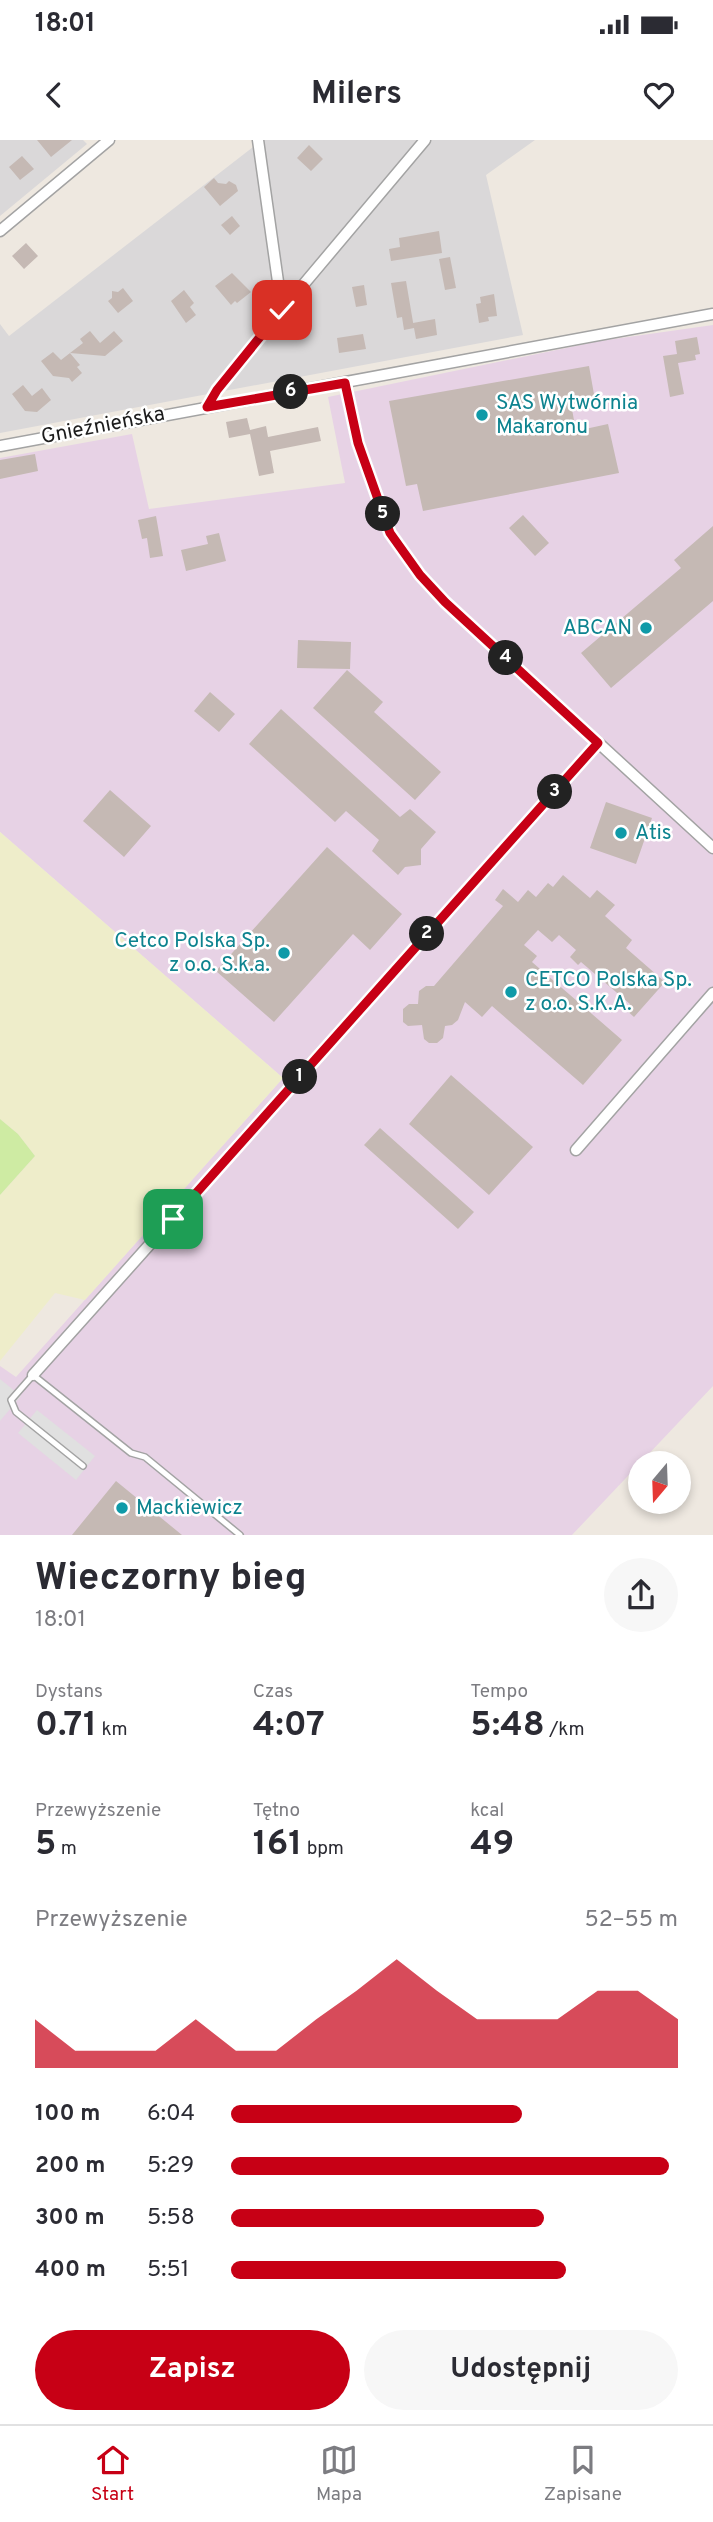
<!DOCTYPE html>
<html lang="pl">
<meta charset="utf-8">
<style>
:root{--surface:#fff;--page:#f7f7f7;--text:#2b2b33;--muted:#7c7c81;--line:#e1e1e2;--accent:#c70015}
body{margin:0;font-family:Overpass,sans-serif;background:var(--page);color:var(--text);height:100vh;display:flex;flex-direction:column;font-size:26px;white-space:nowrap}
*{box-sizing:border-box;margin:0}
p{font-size:23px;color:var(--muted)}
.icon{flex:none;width:38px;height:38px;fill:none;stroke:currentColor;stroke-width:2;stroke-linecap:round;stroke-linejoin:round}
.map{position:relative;height:1395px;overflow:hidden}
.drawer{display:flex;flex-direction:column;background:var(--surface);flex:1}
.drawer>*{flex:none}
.needle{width:46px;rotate:199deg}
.fabs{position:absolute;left:628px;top:1311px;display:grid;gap:14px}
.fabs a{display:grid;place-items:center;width:63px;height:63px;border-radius:50%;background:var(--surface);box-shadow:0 4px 10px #0003;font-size:35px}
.pin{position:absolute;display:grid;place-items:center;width:60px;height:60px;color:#fff;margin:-30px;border-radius:14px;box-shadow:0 4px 10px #0006}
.km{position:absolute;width:35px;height:35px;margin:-18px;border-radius:50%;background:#222;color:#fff;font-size:19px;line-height:35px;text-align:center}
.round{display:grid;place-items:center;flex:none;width:74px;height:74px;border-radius:37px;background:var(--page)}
.head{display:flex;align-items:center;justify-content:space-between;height:119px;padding:0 35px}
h1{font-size:38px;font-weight:700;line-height:52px}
.metrics{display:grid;grid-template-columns:repeat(3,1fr);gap:10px;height:119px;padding:7px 35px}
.metrics div{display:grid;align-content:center}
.metrics b{font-size:35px;font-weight:700}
.metrics small{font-size:19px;font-weight:400}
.metrics p{font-size:19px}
.chart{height:196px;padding:14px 35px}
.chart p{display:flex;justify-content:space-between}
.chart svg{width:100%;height:126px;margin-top:7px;fill:var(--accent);opacity:.7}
.cta{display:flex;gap:14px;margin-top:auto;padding:14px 35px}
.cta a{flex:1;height:80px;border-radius:42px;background:var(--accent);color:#fff;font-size:28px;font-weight:700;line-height:80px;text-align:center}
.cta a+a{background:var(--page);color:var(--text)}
ul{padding:0 35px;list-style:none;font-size:23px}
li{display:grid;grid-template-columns:112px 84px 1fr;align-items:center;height:52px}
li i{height:18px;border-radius:9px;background:var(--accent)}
.status{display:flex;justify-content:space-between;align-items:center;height:49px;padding:0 35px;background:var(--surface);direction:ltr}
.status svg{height:19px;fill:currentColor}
header{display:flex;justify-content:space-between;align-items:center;height:91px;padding:0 35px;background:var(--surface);font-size:32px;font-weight:700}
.tabs{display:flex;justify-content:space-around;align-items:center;height:98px;border-top:2px solid var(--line);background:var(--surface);font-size:19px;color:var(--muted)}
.tabs a{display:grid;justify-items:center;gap:4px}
.tabs .on{color:var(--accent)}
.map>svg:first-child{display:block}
</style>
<div class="status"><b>18:01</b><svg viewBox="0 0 49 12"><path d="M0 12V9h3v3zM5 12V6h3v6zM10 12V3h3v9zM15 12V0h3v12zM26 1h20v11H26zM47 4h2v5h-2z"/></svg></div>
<header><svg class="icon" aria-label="back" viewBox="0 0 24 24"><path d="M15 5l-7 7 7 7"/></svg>Milers<svg class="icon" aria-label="heart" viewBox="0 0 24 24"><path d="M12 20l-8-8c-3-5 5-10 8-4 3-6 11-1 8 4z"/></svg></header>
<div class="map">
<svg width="713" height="1395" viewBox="0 0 713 1395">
<rect width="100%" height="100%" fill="#eee8e0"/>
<path fill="#dad8d9" d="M0,0H83L87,4L0,76Z
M262,0H535L486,35L523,195L0,293V184L9,196Z"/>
<path fill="#e7d2e5" d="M713,185V1246L572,1395H0V1226L16,1237L283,938L0,692V318L132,294L149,369L345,343L328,257L600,201Z"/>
<path fill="#eeedca" d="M0,692L283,938L85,1160L55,1153L0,1221V1055L35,1016L18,994L0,979Z"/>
<path fill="#ceeba3" d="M0,979L18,994L35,1016L0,1055Z"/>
<path fill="#e0e0e0" d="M0,1239L21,1256L0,1281Z
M37,1270L95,1316L76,1340L18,1293Z"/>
<path fill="#c5b9b4" d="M37,0H72L51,17Z
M309,5L323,19L311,31L297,18Z
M22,16L34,29L20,40L9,27Z
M214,38L218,43L226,44L229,41L236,45L238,51L220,66L204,47Z
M232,76L240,86L230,95L221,85Z
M439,91L442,113L391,121L389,109L400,107L399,98Z
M26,103L38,116L24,129L12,116Z
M450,117L456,148L445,150L439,119Z
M232,133L251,152L237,163L235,161L231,165L215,146Z
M406,141L414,188L413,183L435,179L437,195L416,199L414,188L404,190L402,177L397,178L391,143Z
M364,145L367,165L356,167L352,147Z
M123,148L133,161L118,173L108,161L112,158V151L118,152Z
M184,150L194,163L190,167L196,175L186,183L171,161Z
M494,154L497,176L488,177L489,181L479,183L476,164L481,163L480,157Z
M90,191L100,203L114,191L123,201L105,216L70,213L83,203L80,199Z
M363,194L366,209L339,213L337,198Z
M697,197L700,214L695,215L696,220L678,223L684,254L670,257L663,216L677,214L675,201Z
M53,212L61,220L70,213L80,225L77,227L82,233L72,242L69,238L53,236L41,221Z
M589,226L595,260L571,264L576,291L608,284L619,333L423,371L417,344L406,346L389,261Z
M23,245L32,256L42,248L51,260L37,272L25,271L12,254Z
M247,278L250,290L266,286L268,297L318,287L321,301L270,311L274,333L259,336L250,294L229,298L226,282Z
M35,314L38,331L0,339V320Z
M523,375L549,403L535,416L509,388Z
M156,376L163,416L150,418L147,398L142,399L138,380Z
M713,386V461L611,548L581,513L681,428L674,420Z
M219,393L226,421L186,431L181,410L208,404L206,396Z
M298,500L351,502L350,529L297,528Z
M347,530L383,562L374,572L441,632L415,660L313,568Z
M210,552L235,574L219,592L194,571Z
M281,569L400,677L410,669L436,692L421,709V725L405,727L398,735L372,711L379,700L346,671L335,682L249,604Z
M110,650L151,686L124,717L83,681Z
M606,662L652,678L636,724L590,708Z
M327,707L402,774L370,810L353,794L274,882L216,831Z
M563,735L590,758L597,750L615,765L605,776L632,800L626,808L665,842L634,877L625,869L630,864L581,822L578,825L570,817L576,810L559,795L552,802L538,790L524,805L537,816L532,822L622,900L583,945L492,866L482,877L465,862L458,880L452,885L445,886L443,898L437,903H429L424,899L422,885L408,886L403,882V869L409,864H418L419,851L426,846H434L503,766L495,760L503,749L518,762L528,750L536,757L548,743L553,747Z
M451,935L533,1007L489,1055L409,984Z
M380,988L474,1072L458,1089L364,1005Z
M116,1341L182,1395H72Z"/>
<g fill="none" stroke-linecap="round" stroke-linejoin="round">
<defs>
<path id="service" d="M83,1326L16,1272L11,1260L33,1235L131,1313L145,1317L240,1395"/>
<path id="minor" d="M258,0L282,170
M0,91L109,0
M345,243L358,303L390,393L420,435L445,462L713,708
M207,267L217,250L282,170L425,0
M0,306L713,174
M576,1010L713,853
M33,1235L598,603"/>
</defs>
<use href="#service" stroke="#a3a3a3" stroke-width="8"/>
<use href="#minor" stroke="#a3a3a3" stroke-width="13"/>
<use href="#service" stroke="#fff" stroke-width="5"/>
<use href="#minor" stroke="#fff" stroke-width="10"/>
</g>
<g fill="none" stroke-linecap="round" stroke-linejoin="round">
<defs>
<path id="route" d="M173,1079L598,603L445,462L420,435L390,393L358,303L345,243L207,267L217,250L282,170"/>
</defs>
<use href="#route" stroke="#fff" stroke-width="14"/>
<use href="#route" stroke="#c70015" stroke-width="9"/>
</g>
<g fill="#0f9aa8" stroke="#fff" stroke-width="2.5">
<circle cx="482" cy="275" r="7"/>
<circle cx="646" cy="488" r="7"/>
<circle cx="621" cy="693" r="7"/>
<circle cx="284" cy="813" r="7"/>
<circle cx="511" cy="852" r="7"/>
<circle cx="122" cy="1368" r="7"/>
</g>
<g text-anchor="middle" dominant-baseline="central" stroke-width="5" stroke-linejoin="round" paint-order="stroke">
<g font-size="21" fill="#0d838f" stroke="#fff" text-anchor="start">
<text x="496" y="263">SAS Wytwórnia<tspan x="496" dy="24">Makaronu</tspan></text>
<text x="632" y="488" text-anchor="end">ABCAN</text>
<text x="635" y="693">Atis</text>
<text x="270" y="801" text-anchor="end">Cetco Polska Sp.<tspan x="270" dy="24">z o.o. S.k.a.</tspan></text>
<text x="525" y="840">CETCO Polska Sp.<tspan x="525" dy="24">z o.o. S.K.A.</tspan></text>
<text x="136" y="1368">Mackiewicz</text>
</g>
<g font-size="21" fill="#1c1c1c" stroke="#fff">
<text transform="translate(103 286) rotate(-11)">Gnieźnieńska</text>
</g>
</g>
</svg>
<div class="fabs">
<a><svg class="needle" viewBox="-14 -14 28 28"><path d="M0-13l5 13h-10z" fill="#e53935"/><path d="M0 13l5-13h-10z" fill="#7c7c81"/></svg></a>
</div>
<div class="pin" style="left:173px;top:1079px;background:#1e9e55"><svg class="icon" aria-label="arrive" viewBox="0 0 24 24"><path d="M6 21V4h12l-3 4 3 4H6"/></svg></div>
<div class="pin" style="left:282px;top:170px;background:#d93025"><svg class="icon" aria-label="check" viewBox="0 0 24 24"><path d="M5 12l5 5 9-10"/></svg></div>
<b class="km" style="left:300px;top:937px">1</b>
<b class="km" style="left:427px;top:794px">2</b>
<b class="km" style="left:555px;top:652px">3</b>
<b class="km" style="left:506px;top:518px">4</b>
<b class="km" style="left:383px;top:374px">5</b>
<b class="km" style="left:291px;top:252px">6</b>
</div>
<section class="drawer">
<div class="head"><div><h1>Wieczorny bieg</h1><p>18:01</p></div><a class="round"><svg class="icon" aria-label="share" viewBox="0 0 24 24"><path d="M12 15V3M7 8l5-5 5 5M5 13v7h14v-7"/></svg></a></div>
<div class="metrics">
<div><p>Dystans</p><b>0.71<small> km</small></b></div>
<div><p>Czas</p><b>4:07</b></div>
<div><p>Tempo</p><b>5:48<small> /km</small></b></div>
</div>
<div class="metrics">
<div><p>Przewyższenie</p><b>5<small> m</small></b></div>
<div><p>Tętno</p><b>161<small> bpm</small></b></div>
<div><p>kcal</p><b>49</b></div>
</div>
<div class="chart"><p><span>Przewyższenie</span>52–55 m</p>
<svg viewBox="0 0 160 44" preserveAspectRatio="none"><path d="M0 44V27L10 38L20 38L30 38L40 27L50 38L60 38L70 27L80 17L90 6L100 17L110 27L120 27L130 27L140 17L150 17L160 27V44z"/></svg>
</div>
<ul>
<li><b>100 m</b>6:04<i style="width:65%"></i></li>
<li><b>200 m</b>5:29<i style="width:98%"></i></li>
<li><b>300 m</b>5:58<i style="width:70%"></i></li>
<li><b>400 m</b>5:51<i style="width:75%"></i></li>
</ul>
<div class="cta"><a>Zapisz</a><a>Udostępnij</a></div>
</section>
<nav class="tabs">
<a class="on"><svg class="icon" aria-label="home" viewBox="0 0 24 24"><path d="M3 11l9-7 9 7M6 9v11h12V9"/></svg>Start</a>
<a><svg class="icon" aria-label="map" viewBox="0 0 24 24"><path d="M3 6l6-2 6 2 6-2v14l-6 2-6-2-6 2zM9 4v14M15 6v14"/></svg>Mapa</a>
<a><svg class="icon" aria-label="saved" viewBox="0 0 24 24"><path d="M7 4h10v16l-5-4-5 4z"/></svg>Zapisane</a>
</nav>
